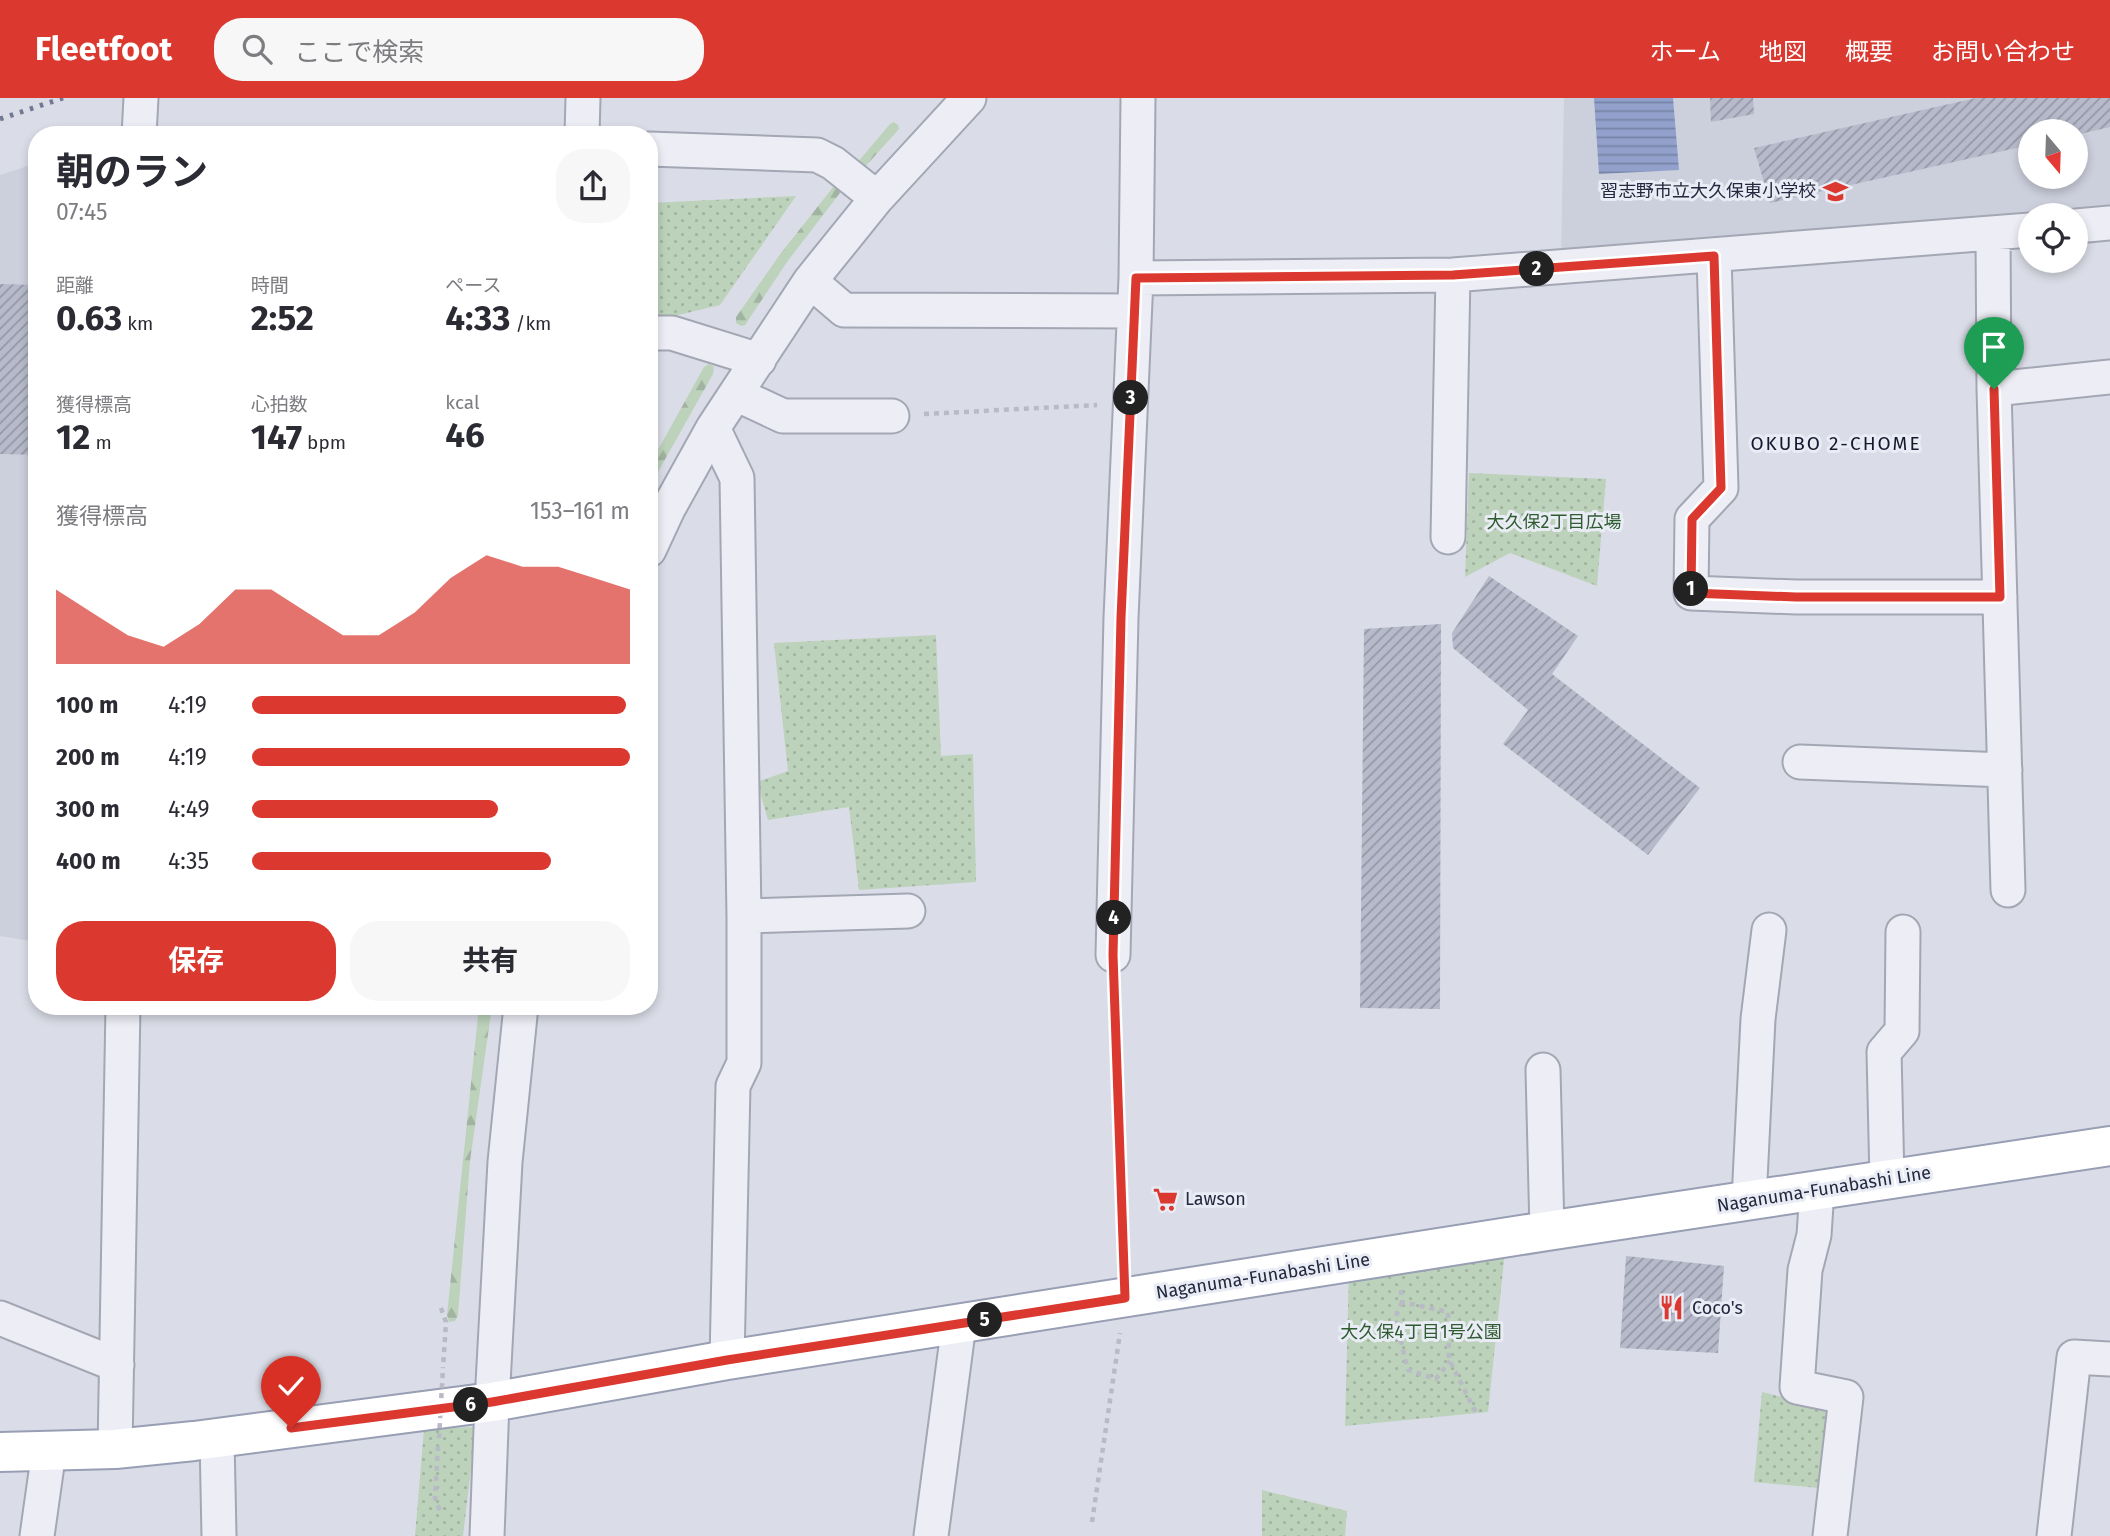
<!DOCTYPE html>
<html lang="ja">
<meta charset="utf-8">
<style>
:root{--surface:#fff;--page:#f7f7f7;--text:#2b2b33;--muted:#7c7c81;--accent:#db3830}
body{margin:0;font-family:"Fira Sans","Noto Sans JP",sans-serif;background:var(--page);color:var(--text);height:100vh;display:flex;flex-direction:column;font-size:26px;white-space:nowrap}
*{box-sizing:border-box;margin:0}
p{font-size:23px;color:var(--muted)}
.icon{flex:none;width:38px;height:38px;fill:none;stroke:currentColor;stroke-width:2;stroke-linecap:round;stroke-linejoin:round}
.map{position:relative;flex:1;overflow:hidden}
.sheet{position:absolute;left:28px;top:28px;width:630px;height:889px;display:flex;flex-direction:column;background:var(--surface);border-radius:28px;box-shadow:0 4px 10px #0003}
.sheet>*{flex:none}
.needle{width:46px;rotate:161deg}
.tools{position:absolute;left:2018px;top:21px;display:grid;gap:14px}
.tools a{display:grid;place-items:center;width:70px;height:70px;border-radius:50%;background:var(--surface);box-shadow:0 4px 10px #0003;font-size:35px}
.pin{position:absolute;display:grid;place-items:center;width:60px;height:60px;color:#fff;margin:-72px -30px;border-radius:50% 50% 50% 0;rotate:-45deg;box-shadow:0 0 7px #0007}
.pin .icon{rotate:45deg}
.km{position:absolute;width:35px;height:35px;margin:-18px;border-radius:50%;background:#222;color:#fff;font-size:19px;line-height:35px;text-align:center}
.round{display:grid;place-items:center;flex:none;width:74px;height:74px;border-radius:28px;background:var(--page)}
.summary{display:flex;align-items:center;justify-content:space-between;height:119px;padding:0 28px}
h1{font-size:38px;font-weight:700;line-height:52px}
.stats{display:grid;grid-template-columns:repeat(3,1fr);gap:10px;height:119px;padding:7px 28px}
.stats div{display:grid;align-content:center}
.stats b{font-size:35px;font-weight:700}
.stats small{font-size:19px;font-weight:400}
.stats p{font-size:19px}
.chart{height:196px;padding:14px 28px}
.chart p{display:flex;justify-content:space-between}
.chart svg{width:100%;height:126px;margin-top:7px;fill:var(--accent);opacity:.7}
.cta{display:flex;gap:14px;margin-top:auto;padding:14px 28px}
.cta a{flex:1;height:80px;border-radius:28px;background:var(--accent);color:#fff;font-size:28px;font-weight:700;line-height:80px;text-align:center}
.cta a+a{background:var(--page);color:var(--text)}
ul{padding:0 28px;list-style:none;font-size:23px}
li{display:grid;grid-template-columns:112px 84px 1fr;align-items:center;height:52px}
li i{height:18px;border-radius:9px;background:var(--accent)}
header{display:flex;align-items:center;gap:42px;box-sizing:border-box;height:98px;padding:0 35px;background:var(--accent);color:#fff}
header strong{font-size:33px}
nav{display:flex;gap:38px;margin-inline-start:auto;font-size:24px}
.search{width:490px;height:63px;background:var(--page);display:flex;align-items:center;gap:18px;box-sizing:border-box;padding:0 24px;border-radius:28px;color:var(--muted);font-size:26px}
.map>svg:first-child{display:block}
</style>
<header>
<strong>Fleetfoot</strong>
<div class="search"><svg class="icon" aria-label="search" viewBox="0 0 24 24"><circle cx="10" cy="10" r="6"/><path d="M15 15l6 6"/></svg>ここで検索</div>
<nav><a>ホーム</a><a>地図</a><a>概要</a><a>お問い合わせ</a></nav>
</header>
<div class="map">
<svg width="2110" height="1438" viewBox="0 0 2110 1438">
<defs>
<pattern id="forest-firs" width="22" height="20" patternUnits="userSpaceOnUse" patternTransform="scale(1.75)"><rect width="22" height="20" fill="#bcd2ba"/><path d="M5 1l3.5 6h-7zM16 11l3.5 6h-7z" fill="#a1b4a1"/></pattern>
<pattern id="park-dots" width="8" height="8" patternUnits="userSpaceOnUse" patternTransform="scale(1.75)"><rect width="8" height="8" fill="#bcd2ba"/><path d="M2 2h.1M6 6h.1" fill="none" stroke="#a1b4a1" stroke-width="1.8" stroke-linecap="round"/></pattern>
<pattern id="water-rules" width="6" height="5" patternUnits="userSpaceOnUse" patternTransform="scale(1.75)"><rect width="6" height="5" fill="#91a1cb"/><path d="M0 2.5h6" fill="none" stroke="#7683a6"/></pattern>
<pattern id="building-hatch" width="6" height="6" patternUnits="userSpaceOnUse" patternTransform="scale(1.75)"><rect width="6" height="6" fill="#b7baca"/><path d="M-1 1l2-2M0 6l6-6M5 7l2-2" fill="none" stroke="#9497a5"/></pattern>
</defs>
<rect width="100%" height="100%" fill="#dadde7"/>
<path fill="#cccfdc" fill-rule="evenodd" d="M1564,0H2110V108L1561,160ZM2030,33H2076V79H2030Z
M37,65V844L0,838V77Z"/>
<path fill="url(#forest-firs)" d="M894,24L898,27L899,31L864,70L857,65L890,26Z
M838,87L842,90L840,95L787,164L745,227L741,228L736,225V219L781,155L834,88Z
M709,266L714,269L713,276L649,390V368L704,269Z
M479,908H492L470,1063L458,1217L455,1223L449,1224L447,1217Z"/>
<path fill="url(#park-dots)" d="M796,98L720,207L670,219L649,218V105Z
M1469,375L1606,381L1597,488L1510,455L1465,479Z
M936,537L941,658L973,656L976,784L859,792L849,709L768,722L757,684L788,673L774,545Z
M1506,1144L1488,1314L1345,1328L1349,1169Z
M1762,1294L1835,1312L1819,1390L1754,1384Z
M476,1329L463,1438H415L424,1331Z
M1262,1392L1347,1413L1345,1438H1262Z"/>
<path fill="url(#water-rules)" d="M1594,0H1673L1679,72L1599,76Z"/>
<path fill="url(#building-hatch)" d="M1710,0H1753L1754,16L1711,24Z
M1976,0H2110V29L2076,37V33H2030V47L1770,105L1754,50Z
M0,186L37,187V357L0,356Z
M1489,478L1578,538L1552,576L1700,690L1648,757L1503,646L1528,612L1453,550L1452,535Z
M1441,526L1440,911L1360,910L1364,531Z
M1626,1158L1724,1168L1718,1255L1620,1250Z"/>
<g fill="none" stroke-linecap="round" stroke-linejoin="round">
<defs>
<path id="minor" d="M139,37L141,0
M582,37L583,0
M649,51L817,57L833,65L877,100
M2076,128L2110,125
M1993,136L1994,291L2008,792
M1714,158L1721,390L1692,421L1691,495L1796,499H2000
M1136,180L1453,177L2030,132
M810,183L844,212L1134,213
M649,235H672L759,262
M1994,291L2110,279
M736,296L783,318H892
M713,330L737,380L744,818V965L733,988L727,1262
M1448,439L1453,177
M649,452L668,411L713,330L810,183L877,100L969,0
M1800,664L2005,672
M744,818L908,813
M1113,857L1121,520L1136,180L1138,0
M1543,972L1547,1133
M1887,1082L1884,954L1902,933L1903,834
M1817,1092L1814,1137L1805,1172L1797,1289L1846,1299L1830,1438
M1749,1102L1758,921L1769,832
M0,1220L117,1267
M217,1340L219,1438
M115,1351L123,908
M37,1438L49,1353
M487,1438L492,1304L505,1064L521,908
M931,1438L959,1226
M2054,1438L2074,1259L2110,1261"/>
<path id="major" d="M0,1354L115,1351L194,1343L492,1304L727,1262L1547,1133L2110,1048"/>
</defs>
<use href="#minor" stroke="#a3a7b4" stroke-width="37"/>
<use href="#major" stroke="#989eb4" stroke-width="42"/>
<path stroke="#b8bbc5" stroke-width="4.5" stroke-dasharray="5 5" stroke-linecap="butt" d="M924,316L1097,307
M1114,890L1124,1164
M1401,1192L1402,1204L1448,1214L1449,1261L1476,1315
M1402,1204L1395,1220L1408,1272L1436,1281L1450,1263
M441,1210L446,1224L443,1270
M438,1348L435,1400L441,1416
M1092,1424L1120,1235"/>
<use href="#minor" stroke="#edeef5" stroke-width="33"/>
<use href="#major" stroke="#fff" stroke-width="38"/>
<path stroke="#727892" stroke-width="5" stroke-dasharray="3.5 7" stroke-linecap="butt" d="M0,21L63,0"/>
<path stroke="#b8bbc5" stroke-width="4.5" stroke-dasharray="5 5" stroke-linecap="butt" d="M439,1340L443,1270"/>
</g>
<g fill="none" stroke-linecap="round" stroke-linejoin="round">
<defs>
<path id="route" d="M291,1330L492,1304L727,1262L1125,1200L1113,857L1121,520L1136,180L1453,177L1714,158L1721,390L1692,421L1691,495L1796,499H2000L1994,291"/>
</defs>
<use href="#route" stroke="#fff" stroke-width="14"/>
<use href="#route" stroke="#db3830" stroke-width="9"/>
</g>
<defs>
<symbol id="school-bare" viewBox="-9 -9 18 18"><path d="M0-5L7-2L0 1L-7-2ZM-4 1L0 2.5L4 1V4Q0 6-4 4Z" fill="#db3830" stroke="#e9ecf5" stroke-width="2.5" paint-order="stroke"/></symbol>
<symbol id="supermarket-bare" viewBox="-9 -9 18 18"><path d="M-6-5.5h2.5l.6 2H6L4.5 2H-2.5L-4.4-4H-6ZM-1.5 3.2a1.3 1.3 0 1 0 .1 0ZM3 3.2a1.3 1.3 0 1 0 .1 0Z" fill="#db3830" stroke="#e9ecf5" stroke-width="2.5" paint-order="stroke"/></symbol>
<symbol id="restaurant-bare" viewBox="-9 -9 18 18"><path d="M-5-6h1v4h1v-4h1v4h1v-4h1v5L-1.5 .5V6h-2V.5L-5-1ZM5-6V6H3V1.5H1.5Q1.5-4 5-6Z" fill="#db3830" stroke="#e9ecf5" stroke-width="2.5" paint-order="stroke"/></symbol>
</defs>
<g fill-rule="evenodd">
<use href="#school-bare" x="1818" y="76" width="35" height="35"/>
<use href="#supermarket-bare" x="1148" y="1084" width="35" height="35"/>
<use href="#restaurant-bare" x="1654" y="1192" width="35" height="35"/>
</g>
<g text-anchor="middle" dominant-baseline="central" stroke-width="6" stroke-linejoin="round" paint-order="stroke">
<g font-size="18" fill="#23283e" stroke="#e9ecf5" text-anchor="start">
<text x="1816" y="93" text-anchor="end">習志野市立大久保東小学校</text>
<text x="1185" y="1101">Lawson</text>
<text x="1692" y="1210">Coco's</text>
</g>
<g font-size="18" fill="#2f5b30" stroke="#e9ecf5">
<text x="1554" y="424">大久保2丁目広場</text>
<text x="1421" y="1234">大久保4丁目1号公園</text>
</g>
<g font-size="18" fill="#23283e" stroke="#e9ecf5">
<text transform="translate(1824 1091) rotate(-9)">Naganuma-Funabashi Line</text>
<text transform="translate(1263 1178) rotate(-9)">Naganuma-Funabashi Line</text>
</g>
<g font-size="19" letter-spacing="2" fill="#16192e" stroke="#e9ecf5">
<text x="1836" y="345">OKUBO 2-CHOME</text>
</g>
</g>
</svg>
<div class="tools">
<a><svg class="needle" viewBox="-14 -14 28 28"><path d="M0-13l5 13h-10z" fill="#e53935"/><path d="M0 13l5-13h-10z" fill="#7c7c81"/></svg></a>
<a><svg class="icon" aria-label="locate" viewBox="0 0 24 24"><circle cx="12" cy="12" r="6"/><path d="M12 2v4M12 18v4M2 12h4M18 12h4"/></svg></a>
</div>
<div class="pin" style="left:1994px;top:291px;background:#1e9e55"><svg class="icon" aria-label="arrive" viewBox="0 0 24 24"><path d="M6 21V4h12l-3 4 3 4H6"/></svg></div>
<div class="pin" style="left:291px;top:1330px;background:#d93025"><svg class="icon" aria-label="check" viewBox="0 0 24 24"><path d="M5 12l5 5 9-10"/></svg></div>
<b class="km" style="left:1691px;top:491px">1</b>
<b class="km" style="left:1537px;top:171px">2</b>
<b class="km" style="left:1131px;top:300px">3</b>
<b class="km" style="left:1114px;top:820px">4</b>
<b class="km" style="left:985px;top:1222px">5</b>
<b class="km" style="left:471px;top:1307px">6</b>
<section class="sheet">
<div class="summary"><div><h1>朝のラン</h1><p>07:45</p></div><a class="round"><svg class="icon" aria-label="share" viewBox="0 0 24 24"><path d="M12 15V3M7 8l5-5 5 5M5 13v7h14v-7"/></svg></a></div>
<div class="stats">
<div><p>距離</p><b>0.63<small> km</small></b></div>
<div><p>時間</p><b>2:52</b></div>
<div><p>ペース</p><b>4:33<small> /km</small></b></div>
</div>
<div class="stats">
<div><p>獲得標高</p><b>12<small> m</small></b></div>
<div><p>心拍数</p><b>147<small> bpm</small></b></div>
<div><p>kcal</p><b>46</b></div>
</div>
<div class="chart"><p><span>獲得標高</span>153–161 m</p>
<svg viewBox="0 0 160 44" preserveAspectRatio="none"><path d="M0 44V18L10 26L20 34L30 38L40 30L50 18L60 18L70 26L80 34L90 34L100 26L110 14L120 6L130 10L140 10L150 14L160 18V44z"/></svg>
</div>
<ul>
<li><b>100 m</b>4:19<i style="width:99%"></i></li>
<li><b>200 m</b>4:19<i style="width:100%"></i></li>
<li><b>300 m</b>4:49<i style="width:65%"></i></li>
<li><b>400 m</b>4:35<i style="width:79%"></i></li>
</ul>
<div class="cta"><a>保存</a><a>共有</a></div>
</section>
</div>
